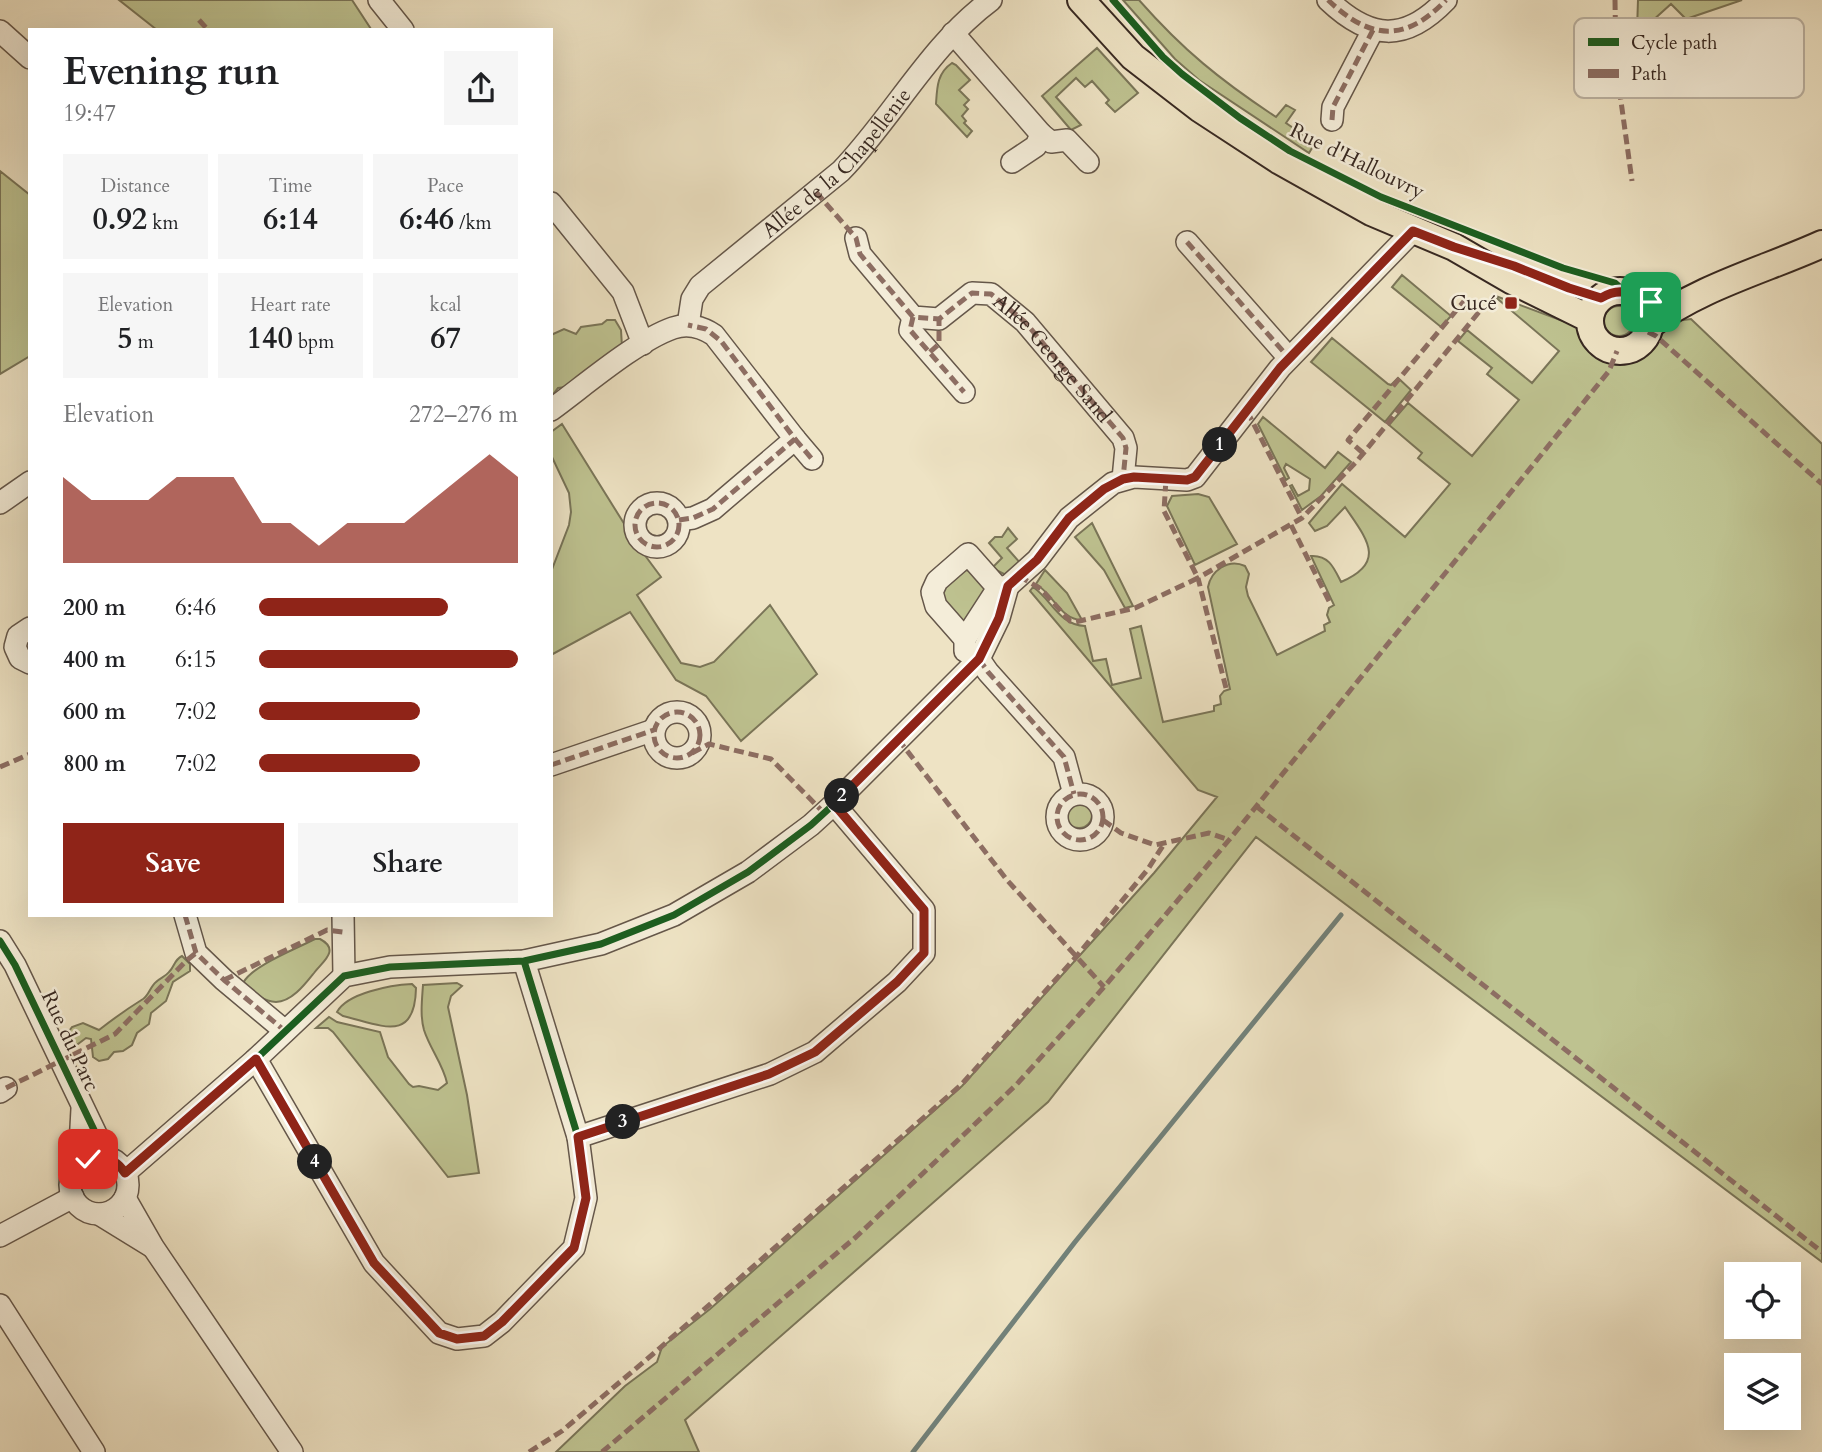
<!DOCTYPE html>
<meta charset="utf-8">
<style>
:root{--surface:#fff;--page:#f6f6f6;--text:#202124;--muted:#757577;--accent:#8f2418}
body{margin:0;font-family:Cardo,serif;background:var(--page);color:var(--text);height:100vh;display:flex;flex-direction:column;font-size:26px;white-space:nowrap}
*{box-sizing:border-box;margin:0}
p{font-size:23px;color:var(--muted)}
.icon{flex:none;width:38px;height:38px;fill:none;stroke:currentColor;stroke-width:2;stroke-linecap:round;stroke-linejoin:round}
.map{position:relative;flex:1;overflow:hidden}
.sheet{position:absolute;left:28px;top:28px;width:525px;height:889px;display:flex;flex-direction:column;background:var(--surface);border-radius:0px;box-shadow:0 7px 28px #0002}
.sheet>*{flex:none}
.controls{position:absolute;left:1724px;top:1262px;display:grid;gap:14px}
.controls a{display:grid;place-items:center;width:77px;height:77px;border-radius:0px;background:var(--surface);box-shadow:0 7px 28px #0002;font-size:35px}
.pin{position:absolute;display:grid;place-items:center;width:60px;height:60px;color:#fff;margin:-30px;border-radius:14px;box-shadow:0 4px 10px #0006}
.km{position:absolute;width:35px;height:35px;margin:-18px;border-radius:50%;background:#222;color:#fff;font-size:19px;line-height:35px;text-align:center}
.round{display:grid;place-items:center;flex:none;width:74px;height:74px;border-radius:0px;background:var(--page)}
.summary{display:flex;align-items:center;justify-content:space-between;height:119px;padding:0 35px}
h1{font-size:38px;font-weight:600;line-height:52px}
.metrics{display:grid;grid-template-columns:repeat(3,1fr);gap:10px;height:119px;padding:7px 35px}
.metrics div{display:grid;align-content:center;border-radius:0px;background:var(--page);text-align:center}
.metrics b{font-size:30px;font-weight:600}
.metrics small{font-size:19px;font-weight:400}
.metrics p{font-size:19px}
.chart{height:196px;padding:14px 35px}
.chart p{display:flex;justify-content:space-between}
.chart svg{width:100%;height:126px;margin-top:7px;fill:var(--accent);opacity:.7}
.button{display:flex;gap:14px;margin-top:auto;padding:14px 35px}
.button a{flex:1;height:80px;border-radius:0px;background:var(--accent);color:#fff;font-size:28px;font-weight:600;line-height:80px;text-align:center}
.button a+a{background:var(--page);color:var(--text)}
ul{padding:0 35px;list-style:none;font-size:23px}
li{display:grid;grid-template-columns:112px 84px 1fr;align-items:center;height:52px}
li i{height:18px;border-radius:9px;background:var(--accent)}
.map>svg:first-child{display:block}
</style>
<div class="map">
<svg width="1822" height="1452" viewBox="0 0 1822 1452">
<rect width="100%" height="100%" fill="#eee3c4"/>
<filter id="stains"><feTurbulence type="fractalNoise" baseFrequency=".00286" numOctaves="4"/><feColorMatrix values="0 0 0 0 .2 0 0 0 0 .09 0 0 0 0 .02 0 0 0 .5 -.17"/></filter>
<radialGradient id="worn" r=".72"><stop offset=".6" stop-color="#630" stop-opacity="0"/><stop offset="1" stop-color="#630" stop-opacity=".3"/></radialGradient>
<path fill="#bec290" stroke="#7a7558" stroke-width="2" d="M119,0H352L371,29L157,30Z
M1123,0H1139C1183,50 1220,80 1276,117L1286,105L1295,110L1286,123L1315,143L1309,153L1199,80L1175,59Z
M1638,0H1742L1686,19L1671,4L1640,32L1637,30Z
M1097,48L1138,93L1115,112L1106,103L1109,100L1092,81L1085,87L1076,78L1056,97L1081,125L1071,130L1042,96Z
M952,63L956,65L970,80L959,90L969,100L964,105L968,109L962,116L966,121L964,123L972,131L967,137L936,104C937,88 937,73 952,63Z
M0,171L30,195V356L0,374Z
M1402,275L1451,316L1441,327L1392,287Z
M1493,295L1579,327L1594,354L1613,364L1645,343L1650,335L1668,322L1691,319L1822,444V1262L1256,837L1048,1102L685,1420L699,1452H556L625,1386L657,1362L662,1347L710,1309L962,1086L1154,873L1217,797L1198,790L1030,591L1033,587C1052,600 1059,625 1085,626L1093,661L1106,659L1112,685L1141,678L1130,629L1141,626L1163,722L1214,711V706L1221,704L1220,696L1224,691L1230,689L1208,587C1211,571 1228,558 1245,566L1249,574L1246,587L1248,596L1277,655L1325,631L1324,625L1330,622L1327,615L1329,608L1334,605L1311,556C1329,555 1334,568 1341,582C1388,562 1366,538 1345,507L1327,526L1315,531L1309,523L1342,484L1405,537L1450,484L1418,458L1422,453L1389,425L1408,403L1472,456L1519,400L1487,374L1492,368L1458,341L1467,330L1532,383L1559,351Z
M1604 321a15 15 0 1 1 30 0a15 15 0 1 1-30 0Z
M607,320H615L621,330L622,347L602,358L598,364L566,387L558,388L551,397V335L564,329L576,334L581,327L602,324Z
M1332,338L1388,384L1391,385L1398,378L1411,390L1385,422L1311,362Z
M1263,417L1325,468L1338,452L1351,462L1321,496L1302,510L1290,486L1292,485L1298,496L1309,490L1310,479L1286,464L1284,468L1289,478L1286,480L1258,424Z
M562,424L638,546L661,577L637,595L681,663L700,667L714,662L770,605L817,674L741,741L706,696L676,680L630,612L551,655V572L569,525L571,512L569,493L551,455V432Z
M1198,494L1209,497L1237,544L1195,565L1167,506L1172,496Z
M1092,523L1133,606L1125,608L1104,570L1075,537Z
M1008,528L1017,539L1007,548L1022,565L1006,575L992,568L1002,558L989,543L995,537H1002Z
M967,570L971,571L989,591L967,626L945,602L941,591L962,571Z
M1045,570L1067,593L1082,620C1061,620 1053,594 1036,584Z
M1066 815a13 13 0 1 1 26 0a13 13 0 1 1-26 0Z
M315,939H320C341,950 322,962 314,973C306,983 292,1002 276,1002C263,1002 252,991 243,983C253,965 296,949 315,939Z
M182,956L190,964V971L173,982L166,1001L151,1013L149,1024L137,1033L132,1045L123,1051L114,1052L108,1059L99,1061L93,1057L91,1039L86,1038L74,1047L67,1034L72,1027L83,1023L99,1030C113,1019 127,1009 143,999C149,995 150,987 156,982C160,978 165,977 169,972C175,966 174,960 182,956Z
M457,983L462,986L451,996L448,1007L467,1095L479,1173L448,1177L333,1032L328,1028H316L329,1017L337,1022L380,1032L388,1057L409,1084L413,1087L419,1086L438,1090L447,1083C443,1064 430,1049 424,1030C420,1016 422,1000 423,985Z
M412,984L416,988C415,1044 381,1025 343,1016L337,1012C347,993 391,985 412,984Z"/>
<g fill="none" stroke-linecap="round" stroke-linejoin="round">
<path stroke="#72827b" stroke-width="5" d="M913,1452L1075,1242L1341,915"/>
<defs>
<g id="minor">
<path d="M379,0L403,30"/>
<path d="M1328,0C1370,40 1405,43 1446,0"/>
<path d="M0,31L30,58"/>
<path d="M953,33L1041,134L1036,146L1012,162"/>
<path d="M1332,120L1333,107L1373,30"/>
<path d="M1041,134L1051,142L1067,140L1088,162"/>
<path d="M551,203L623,292L643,344"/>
<path d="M856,238L860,254L913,317L939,319L972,293L991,294L1025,322L1123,438L1126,448L1123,479"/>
<path d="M1187,242L1289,358"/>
<path d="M913,317L910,330L964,392"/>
<path id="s1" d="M688,325L692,299L700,286L841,171C894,116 929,46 991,0"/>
<path d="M551,410C584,386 636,341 673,328C687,323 702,327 714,335L795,439L713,509L693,518L679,520"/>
<path d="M795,439L812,459"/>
<circle cx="657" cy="525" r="22"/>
<path d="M0,503L30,482"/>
<path d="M1008,586L1037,560L1069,518L1113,483L1134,477L1187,480L1195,477L1280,368L1413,231"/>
<path d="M30,628L18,636L15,647L20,658L30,663"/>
<path d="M965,639L936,606L932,592L937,581L968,554L998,588"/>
<path d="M965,651V639L998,588L1008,586"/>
<path d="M979,659L988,672L1064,757L1074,794"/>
<circle cx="677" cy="735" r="23"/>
<path d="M551,765L654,730"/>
<circle cx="1080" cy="817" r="23"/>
<path d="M185,915L196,953L224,980L285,1031"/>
<path d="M343,915L344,976"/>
<path d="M0,941L15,965L107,1157"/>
<path d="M256,1059L374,1263L439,1333L457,1339L484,1336L502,1322L574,1248L586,1198L578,1137L524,961"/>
<path d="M0,1092L6,1088"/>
<path d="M578,1137L770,1074L815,1052L897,982L924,953V910L834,804"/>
<circle cx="99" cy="1185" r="29"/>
<path d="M79,1164L82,1109"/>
<path d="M125,1173L256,1059L344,976L390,967L524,961L601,944L674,915L748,872L811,825L834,804L979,659L999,618L1008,586"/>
<path d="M125,1198L153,1247L292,1452"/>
<path d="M99,1214L151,1246"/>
<path d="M0,1236L73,1197"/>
<path d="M0,1305L94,1452"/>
</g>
<path id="major" d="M1081,0L1133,57L1199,108L1280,161L1371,212L1454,247L1511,280L1590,319
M1590 321a30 30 0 1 1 60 0a30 30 0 1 1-60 0Z
M1650,325C1697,288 1767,269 1822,244"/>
</defs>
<use href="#minor" stroke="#65574a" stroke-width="24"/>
<use href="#major" stroke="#372821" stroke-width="30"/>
<use href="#minor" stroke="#f4edd9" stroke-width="21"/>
<use href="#major" stroke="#eee3c4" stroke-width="26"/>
<g stroke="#8d6e63" stroke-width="5" stroke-dasharray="10 5" stroke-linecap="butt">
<path d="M1328,0C1370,40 1405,43 1446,0"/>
<path d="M1615,0L1616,65L1632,181"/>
<path d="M199,20L208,30"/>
<path d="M1332,120L1333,107L1373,30"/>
<path id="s2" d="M816,192L856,238L860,254L913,317L939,319L972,293L991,294L1025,322L1123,438L1126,448L1123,479"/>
<path d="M1187,242L1289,358"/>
<path d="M913,317L910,330L964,392"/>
<path d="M1648,332L1656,336L1822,484"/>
<path d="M930,352L939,344V319"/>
<path d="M1247,411L1302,518"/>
<path d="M795,439L812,459"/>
<path d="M1363,453L1348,440L1465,300"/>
<circle cx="657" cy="525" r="22"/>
<path d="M679,520L693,518L713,509L795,439L721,341L706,329L688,325"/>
<path d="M1291,525L1330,603"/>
<path d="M1019,576L1041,589L1070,621L1075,622L1135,608L1198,578L1164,511L1166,479"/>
<path d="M979,659L988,672L1064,757L1074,794"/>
<path d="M1226,688L1198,578L1302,518L1357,461L1479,312"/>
<circle cx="677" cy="735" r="23"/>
<path d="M898,739L1007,880L1104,987"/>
<path d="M692,753L709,744L771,759L824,813"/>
<path d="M551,765L654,730"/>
<path d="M0,767L30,754"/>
<circle cx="1080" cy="817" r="23"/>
<path d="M1256,806L1822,1252"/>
<path d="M1103,820L1121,833L1155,845L1209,833L1229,840"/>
<path d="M185,915L196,953L224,980L285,1031"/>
<path d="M224,980L327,930L343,932"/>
<path d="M6,1088L115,1034L186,961L196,953"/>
<path d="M578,1137L770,1074L815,1052L897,982L924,953V910L834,804"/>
<path d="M529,1452L562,1431L653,1354L961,1085L1076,957L1148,869L1164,844"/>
<path d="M602,1452L856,1237L1017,1084L1104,987L1229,840L1609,371L1617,351"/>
</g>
<defs>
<path id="cycleway" d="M1113,0L1163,57L1182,74L1240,118L1290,151L1381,197L1563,268L1615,283L1624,291
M0,941L15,965L107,1157
M256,1059L374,1263L439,1333L457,1339L484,1336L502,1322L574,1248L586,1198L578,1137L524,961
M125,1173L256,1059L344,976L390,967L524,961L601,944L674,915L748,872L811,825L834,804L965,671"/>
</defs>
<use href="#cycleway" stroke="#f4edd9" stroke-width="11"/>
<use href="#cycleway" stroke="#1b5e20" stroke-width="7"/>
</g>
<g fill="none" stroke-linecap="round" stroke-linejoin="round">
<defs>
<path id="route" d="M88,1159C104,1155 116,1159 125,1173L256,1059L374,1263L439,1333L457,1339L484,1336L502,1322L574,1248L586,1198L578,1137L769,1074L815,1052L897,982L924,953V910L834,804L979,659L999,618L1008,586L1037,560L1069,518L1104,489L1123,479L1134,477L1187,480L1195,477L1280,368L1413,231L1454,247L1514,266L1569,288L1601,298C1617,288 1631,290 1644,303L1651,302"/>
</defs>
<use href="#route" stroke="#fff" stroke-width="14"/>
<use href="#route" stroke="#8f2418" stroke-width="9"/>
</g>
<rect fill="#8f2418" stroke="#f4edd9" stroke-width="2.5" x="1504" y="296" width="14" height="14" rx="3.5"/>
<g text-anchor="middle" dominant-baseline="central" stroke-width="5" stroke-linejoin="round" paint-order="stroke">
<g font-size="21" fill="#372821" stroke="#f4edd9">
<text stroke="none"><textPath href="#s1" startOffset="226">Allée de la Chapellenie</textPath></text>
<text transform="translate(1357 161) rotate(26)">Rue d'Hallouvry</text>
<text stroke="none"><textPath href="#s2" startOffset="336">Allée George Sand</textPath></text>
<text transform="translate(70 1041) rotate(65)">Rue du Parc</text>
</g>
<g font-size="21" fill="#372821" stroke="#f4edd9" text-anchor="end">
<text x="1497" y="303">Cucé</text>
</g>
</g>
<rect x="1574" y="18" width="230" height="80" rx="10" fill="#f4edd9" stroke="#bbb2a2" stroke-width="2"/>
<rect x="1588" y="38" width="31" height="8" fill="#1b5e20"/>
<rect x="1588" y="69" width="31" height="9" fill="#8d6e63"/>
<g font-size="19" fill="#372821">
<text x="1631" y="49">Cycle path</text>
<text x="1631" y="80">Path</text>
</g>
<rect width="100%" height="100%" filter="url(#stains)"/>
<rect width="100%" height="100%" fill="url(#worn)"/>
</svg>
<div class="controls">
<a><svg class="icon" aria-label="locate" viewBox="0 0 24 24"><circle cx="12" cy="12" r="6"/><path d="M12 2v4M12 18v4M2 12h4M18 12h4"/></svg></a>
<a><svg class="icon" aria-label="layers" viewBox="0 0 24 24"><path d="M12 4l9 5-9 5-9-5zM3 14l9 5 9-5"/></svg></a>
</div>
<div class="pin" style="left:1651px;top:302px;background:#1e9e55"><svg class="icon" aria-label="arrive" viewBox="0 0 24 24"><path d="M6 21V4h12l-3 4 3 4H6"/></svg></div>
<div class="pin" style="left:88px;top:1159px;background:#d93025"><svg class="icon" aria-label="check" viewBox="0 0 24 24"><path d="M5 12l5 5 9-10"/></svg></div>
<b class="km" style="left:1220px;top:445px">1</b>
<b class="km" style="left:842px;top:796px">2</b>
<b class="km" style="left:623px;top:1122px">3</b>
<b class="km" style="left:315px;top:1162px">4</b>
<section class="sheet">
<div class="summary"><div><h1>Evening run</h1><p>19:47</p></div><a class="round"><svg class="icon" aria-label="share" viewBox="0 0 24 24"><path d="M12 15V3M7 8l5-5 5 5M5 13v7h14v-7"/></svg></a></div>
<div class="metrics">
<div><p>Distance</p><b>0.92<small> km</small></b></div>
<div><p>Time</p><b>6:14</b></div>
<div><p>Pace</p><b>6:46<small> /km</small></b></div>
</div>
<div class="metrics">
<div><p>Elevation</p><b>5<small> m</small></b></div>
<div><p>Heart rate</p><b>140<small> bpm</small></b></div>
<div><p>kcal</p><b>67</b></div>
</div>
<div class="chart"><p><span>Elevation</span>272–276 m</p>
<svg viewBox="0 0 160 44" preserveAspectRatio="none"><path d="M0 44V14L10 22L20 22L30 22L40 14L50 14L60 14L70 30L80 30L90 38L100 30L110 30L120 30L130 22L140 14L150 6L160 14V44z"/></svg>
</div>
<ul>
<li><b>200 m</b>6:46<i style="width:73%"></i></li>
<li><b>400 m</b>6:15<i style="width:100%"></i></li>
<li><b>600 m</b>7:02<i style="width:62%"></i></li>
<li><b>800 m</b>7:02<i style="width:62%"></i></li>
</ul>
<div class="button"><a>Save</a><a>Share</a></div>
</section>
</div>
